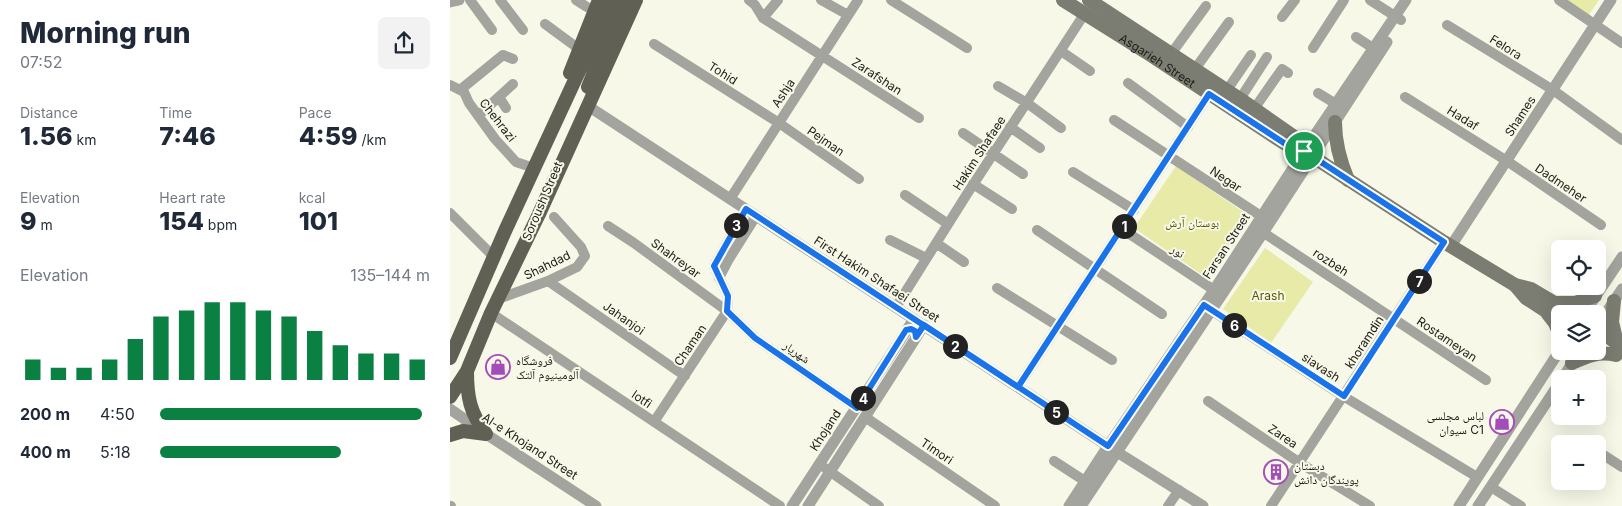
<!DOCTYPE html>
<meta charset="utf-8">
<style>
:root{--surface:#fff;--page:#f2f2f3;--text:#1f2937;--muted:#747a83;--accent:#0b8043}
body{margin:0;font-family:Inter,"Noto Naskh Arabic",sans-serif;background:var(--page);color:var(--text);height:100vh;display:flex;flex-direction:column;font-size:19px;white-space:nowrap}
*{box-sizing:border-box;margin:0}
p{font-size:16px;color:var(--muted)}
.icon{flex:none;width:28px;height:28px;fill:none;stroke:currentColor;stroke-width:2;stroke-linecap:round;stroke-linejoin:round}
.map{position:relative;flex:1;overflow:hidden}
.side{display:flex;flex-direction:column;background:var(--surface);width:450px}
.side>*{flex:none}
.controls{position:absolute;left:1101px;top:240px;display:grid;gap:10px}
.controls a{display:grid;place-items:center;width:55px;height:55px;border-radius:8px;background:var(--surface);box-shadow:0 5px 20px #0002;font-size:25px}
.pin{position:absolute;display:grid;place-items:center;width:42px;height:42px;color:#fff;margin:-21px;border:2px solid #fff;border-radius:50%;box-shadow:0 1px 5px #0007}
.km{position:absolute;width:25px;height:25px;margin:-12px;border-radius:50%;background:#222;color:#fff;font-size:14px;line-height:25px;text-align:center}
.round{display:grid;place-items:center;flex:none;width:52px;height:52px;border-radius:8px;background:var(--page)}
.head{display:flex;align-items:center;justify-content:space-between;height:85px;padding:0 20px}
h1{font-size:28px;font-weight:800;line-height:38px}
.metrics{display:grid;grid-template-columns:repeat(3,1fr);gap:8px;height:85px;padding:5px 20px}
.metrics div{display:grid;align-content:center}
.metrics b{font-size:25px;font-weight:800}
.metrics small{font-size:14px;font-weight:400}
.metrics p{font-size:14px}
.chart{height:140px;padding:10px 20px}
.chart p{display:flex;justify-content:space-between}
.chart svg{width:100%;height:90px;margin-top:5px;stroke:var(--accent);stroke-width:6}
ul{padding:0 20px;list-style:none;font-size:16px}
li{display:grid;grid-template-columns:80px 60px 1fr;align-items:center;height:38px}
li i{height:12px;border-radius:6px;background:var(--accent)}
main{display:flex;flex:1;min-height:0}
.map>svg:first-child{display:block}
</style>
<main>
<section class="side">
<div class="head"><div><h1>Morning run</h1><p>07:52</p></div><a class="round"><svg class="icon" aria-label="share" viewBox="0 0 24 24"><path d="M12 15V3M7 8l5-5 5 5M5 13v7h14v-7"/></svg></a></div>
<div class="metrics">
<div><p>Distance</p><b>1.56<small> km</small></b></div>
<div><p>Time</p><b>7:46</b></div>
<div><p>Pace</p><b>4:59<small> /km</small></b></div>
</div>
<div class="metrics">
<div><p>Elevation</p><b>9<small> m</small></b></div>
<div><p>Heart rate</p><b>154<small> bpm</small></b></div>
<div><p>kcal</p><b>101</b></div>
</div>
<div class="chart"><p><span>Elevation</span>135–144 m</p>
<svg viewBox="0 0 160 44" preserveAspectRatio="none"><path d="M5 44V34M15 44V38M25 44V38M35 44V34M45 44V24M55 44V13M65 44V10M75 44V6M85 44V6M95 44V10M105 44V13M115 44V20M125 44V27M135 44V31M145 44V31M155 44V34"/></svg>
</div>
<ul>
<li><b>200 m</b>4:50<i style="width:97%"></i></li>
<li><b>400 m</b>5:18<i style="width:67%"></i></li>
</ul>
</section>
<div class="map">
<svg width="1172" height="506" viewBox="0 0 1172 506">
<rect width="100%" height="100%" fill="#f7f8e7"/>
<path fill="#e8eaa7" d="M1115,0H1149L1138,16Z
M726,166L799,216L757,278L684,228Z
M815,248L863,282L821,343L773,309Z"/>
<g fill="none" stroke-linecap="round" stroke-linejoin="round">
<path stroke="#a3a49d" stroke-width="10" d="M20,0L42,30
M50,0L73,30
M126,0L137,7
M299,0L305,5L313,18L469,118
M371,0L398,15
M441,0L517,48
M920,0L951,20
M1109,0L1172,43
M832,17L845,0
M313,18L328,0
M95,24L129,49
M997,25L1103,90L1172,140
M906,37L929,52
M204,44L329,123L409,179
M863,48L894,0
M611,51L640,71
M721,54L756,6
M745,69L779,22
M678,83L738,127
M0,85L14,92L19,103L45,139L66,162L81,167
M548,86L577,103L611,128
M10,90L53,55L63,59
M777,90L801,55
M868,93L886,104
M49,97L56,108
M955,97L1057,161L1151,225
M790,99L817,57
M804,109L832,69L838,73
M28,116L63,84
M664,120L817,220
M560,127L590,148
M513,133L573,174
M623,172L684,210
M523,184L562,209
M455,195L498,224
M280,199L408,0
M0,213L44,257
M158,226L184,243L277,311L305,338L407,408
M672,229L770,294
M808,229L1036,380
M587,230L712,314
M440,240L476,258
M486,243L514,262
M269,278L279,259L306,216
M98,281L235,376
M547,288L662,360
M48,299L98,281L127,267L135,256L131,247L104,217
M755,306L893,396L1027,477
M446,307L517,194L635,13
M41,313L330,506
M568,387L759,94
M758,401L850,463L920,506
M415,417L545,506
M204,422L277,311L278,296L264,266L296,209
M1149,452L1172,467
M604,461L641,485
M375,468L429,506
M1041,487L1071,506
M0,506H1
M718,506L729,490
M821,506L994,242"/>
<path stroke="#a3a49d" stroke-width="11" d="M0,2L9,0
M138,106L667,452L753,506
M1001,246L1161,0
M1134,314L1172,257
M1148,325L1172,289
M1112,379L1130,351
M0,409L36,434L146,506
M342,506L464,319
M358,506L474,325
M619,506L658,446L764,290L854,151L956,0
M631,506L813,233L937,42
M1009,506L1110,350
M1028,506L1110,382"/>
<g stroke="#7b7c72" stroke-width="14">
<path id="s1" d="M613,0L696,52L834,143L854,151L994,242L1065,285L1076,298L1110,320"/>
<path d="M639,0L790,99L843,136L854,150"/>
<path d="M885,122C885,143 890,161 898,180"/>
<path d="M1065,285L1081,289L1123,314"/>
<path d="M1164,301L1162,322L1167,343"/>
<path d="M1107,303H1125L1145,296"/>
<path d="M1098,314L1105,323L1110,335"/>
<path d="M1148,329L1169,345"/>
<path d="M1109,352L1110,344"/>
<path d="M1122,363C1137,356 1149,351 1166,355"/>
</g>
<path stroke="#606055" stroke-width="14" d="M120,73L149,0
M138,87L173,0
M0,358L55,231L162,0
M17,371C17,397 20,413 36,434
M0,397L17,371L41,313L89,214L186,0
M0,435L13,431L36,434"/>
</g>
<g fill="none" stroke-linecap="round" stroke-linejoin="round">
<defs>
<path id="route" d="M854,151L834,143L759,94L568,387L296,209L264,266L278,296L277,311L305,338L407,408L456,330L461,329L465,331L466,337L474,325L658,446L754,305L894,396L994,242L854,151"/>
</defs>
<use href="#route" stroke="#fff" stroke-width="10"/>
<use href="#route" stroke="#1a73e8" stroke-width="6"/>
</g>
<defs>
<symbol id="shop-ring" viewBox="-11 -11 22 22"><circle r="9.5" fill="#f7f8e7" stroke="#a44cb9" stroke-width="1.5"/><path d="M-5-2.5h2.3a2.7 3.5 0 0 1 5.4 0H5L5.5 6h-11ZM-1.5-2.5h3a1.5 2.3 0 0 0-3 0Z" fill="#a44cb9"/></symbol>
<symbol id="building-ring" viewBox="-11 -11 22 22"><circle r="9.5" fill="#f7f8e7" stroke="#a44cb9" stroke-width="1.5"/><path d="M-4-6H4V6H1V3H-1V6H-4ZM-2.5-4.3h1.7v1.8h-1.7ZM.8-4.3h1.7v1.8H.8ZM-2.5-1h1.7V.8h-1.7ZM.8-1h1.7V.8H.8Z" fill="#a44cb9"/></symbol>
</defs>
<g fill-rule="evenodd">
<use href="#shop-ring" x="34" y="353" width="28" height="28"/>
<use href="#shop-ring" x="1038" y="408" width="28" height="28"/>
<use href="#building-ring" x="812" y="458" width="28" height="28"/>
</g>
<g text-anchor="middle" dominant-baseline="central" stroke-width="4" stroke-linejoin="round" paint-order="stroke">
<g font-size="12" fill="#1d1d18" stroke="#f7f8e7">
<text transform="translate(1056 47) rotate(32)">Felora</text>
<text stroke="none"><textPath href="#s1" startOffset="112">Asgarieh Street</textPath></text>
<text transform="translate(273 73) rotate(32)">Tohid</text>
<text transform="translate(427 76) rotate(33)">Zarafshan</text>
<text transform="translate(333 93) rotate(-57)">Ashja</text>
<text transform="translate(1070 116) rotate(-57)">Shames</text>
<text transform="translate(1013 118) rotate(32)">Hadaf</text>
<text transform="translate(48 120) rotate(52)">Chehrazi</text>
<text transform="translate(376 141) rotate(35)">Pejman</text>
<text transform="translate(529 153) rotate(-57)">Hakim Shafaee</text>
<text transform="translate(776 179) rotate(34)">Negar</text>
<text transform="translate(1111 183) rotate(34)">Dadmeher</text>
<text transform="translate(92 201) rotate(-67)">Soroush Street</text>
<text transform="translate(776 246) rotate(-57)">Farsan Street</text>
<text transform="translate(728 251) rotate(34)">نور</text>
<text transform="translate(226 258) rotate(36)">Shahreyar</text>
<text transform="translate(881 262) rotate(33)">rozbeh</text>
<text transform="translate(97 265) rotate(-26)">Shahdad</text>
<text transform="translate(427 279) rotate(33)">First Hakim Shafaei Street</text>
<text transform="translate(174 318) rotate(35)">Jahanjoi</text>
<text transform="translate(997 339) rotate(34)">Rostameyan</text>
<text transform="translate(914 342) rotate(-57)">khoramdin</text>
<text transform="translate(240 345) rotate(-56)">Chaman</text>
<text transform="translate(347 352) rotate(35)">شهریار</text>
<text transform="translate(871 367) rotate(33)">siavash</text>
<text transform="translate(192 399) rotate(34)">lotfi</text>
<text transform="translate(375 430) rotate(-57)">Khojand</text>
<text transform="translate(833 436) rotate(34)">Zarea</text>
<text transform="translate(80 446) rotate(33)">Al-e Khojand Street</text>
<text transform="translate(487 451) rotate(34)">Timori</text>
</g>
<g font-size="12" fill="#585804" stroke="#f7f8e7">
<text x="742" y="222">بوستان آرش</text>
<text x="818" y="295">Arash</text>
</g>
<g font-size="12" fill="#1d1d18" stroke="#f7f8e7" text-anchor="start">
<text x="66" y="360">فروشگاه<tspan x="66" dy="14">آلومینیوم آلتک</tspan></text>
<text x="1034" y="415" text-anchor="end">لباس مجلسی<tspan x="1034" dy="14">سیوان C1</tspan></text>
<text x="844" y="465">دبستان<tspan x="844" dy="14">پویندگان دانش</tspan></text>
</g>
</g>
</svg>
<div class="controls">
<a><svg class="icon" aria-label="locate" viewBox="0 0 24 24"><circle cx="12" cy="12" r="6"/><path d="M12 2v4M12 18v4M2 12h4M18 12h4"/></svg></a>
<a><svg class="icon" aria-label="layers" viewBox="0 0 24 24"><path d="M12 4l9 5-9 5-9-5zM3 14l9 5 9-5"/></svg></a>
<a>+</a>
<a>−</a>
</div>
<div class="pin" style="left:854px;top:151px;background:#1e9e55"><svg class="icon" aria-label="arrive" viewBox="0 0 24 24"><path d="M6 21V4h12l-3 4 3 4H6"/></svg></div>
<b class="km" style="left:674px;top:226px">1</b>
<b class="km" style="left:505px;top:346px">2</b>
<b class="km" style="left:286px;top:225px">3</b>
<b class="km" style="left:413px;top:398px">4</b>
<b class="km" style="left:606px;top:412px">5</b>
<b class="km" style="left:784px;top:325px">6</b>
<b class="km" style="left:969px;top:281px">7</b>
</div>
</main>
